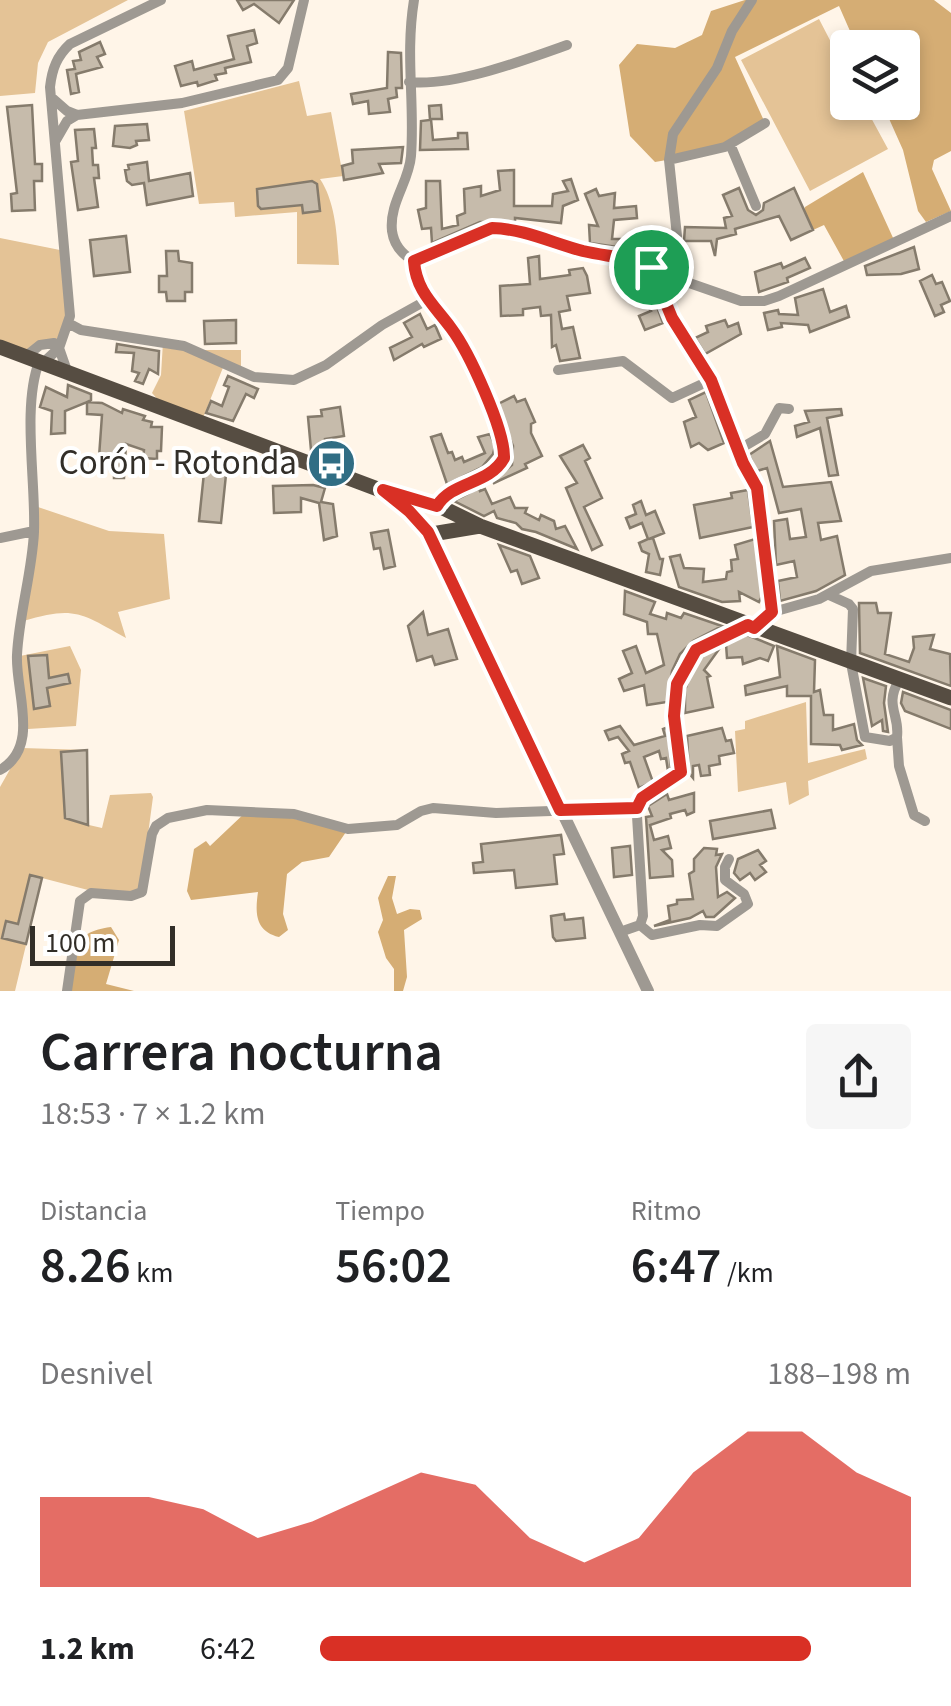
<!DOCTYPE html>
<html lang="es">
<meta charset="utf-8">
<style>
:root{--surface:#fff;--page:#f6f6f6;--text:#202124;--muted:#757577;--accent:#d93025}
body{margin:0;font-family:"Source Sans 3",sans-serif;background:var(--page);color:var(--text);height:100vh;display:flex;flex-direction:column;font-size:38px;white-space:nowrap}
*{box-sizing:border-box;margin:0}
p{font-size:32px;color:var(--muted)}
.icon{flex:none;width:55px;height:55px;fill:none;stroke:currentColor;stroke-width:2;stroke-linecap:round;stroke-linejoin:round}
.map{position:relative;height:991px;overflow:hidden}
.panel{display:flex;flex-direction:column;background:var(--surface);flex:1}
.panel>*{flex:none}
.buttons{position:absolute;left:830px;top:30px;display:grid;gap:20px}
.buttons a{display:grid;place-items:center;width:90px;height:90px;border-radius:10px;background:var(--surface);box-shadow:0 5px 15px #0003;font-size:50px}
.scale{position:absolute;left:30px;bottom:25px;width:145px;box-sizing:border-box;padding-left:10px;border:5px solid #322e28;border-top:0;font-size:28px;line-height:35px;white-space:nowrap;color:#322e28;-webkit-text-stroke:8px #fff;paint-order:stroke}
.pin{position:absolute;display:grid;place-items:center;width:85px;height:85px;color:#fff;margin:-42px;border:5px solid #fff;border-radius:50%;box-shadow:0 2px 10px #0007}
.round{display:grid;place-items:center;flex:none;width:105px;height:105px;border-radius:10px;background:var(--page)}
.headline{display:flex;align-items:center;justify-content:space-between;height:170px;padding:0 40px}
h1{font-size:55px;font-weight:600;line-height:75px}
.stats{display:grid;grid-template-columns:repeat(3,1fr);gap:15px;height:170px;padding:10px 40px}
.stats div{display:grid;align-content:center}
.stats b{font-size:50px;font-weight:600}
.stats small{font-size:28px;font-weight:400}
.stats p{font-size:28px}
.chart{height:280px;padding:20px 40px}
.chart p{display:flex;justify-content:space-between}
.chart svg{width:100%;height:180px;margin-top:10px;fill:var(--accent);opacity:.7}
ul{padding:0 40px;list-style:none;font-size:32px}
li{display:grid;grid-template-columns:160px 120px 1fr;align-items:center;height:75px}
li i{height:25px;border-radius:12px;background:var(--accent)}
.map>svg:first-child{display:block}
</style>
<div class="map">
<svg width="951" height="991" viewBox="0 0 951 991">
<rect width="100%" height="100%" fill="#fff5e8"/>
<path fill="#e4c396" d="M0,0H128L48,42L38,63L35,93L0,96Z
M819,19L847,73L848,102L863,103L888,149L810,191L741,60Z
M299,81L307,116L331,112L343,176L320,179C336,203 337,237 339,265L297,264V212L235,217L234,202L199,204L184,111Z
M0,238L65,251L68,323L54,343L25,357L0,347Z
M163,342L199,350H241V371L224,365L201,423L166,409L152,393L161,375Z
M35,506L109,531L164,534L170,599L118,612L126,638C80,612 74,606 23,621Z
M70,646L81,670L76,726L28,729L20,656Z
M806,702L808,763L865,749L867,759L808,781L809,795L789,805L786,782L738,792L735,731L745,729V721Z
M22,748L87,750L89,825L102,828L110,795L151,793L153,797L141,887L133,893L88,890L42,878L15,991H0V787Z"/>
<path fill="#d5ad74" d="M745,0H934L951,13V151L934,160L932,169L951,211L926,222L918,211L903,150L882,103L902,102V48L857,47L839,6L735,57L765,123C731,145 695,155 655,162L630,136L619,65L637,44L675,48L702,35L711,11Z
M863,172L894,240L845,263L824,225L813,230L803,212L805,207Z
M248,810L348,829L329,857L302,862L287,874L283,914L288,930L279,937C255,931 255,913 258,892L191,900L187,891L194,849L206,841L210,846Z
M388,876H396L392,898L397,914L410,909L420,910L422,919L404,930L407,977L403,991H394V969L386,958L378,932L383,920L378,898Z
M111,927L119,940L106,984L134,991H69C75,955 69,932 111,927Z"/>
<path fill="#c6bbab" stroke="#857b6c" stroke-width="2.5" d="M237,0H294L279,23L254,4L243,10Z
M254,30L257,43L247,46L251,62L225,68L226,73L215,75L217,80L198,86L197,82L181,86L175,66L192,61L194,70L234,59L228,36Z
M100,42L105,54L97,57L102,67L76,74L79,92L71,94L67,70L75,69L73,61L81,60L79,52Z
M388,52L401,53L402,88H396L397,97L388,99L390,112L369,114L368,101L353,104L351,94L387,88Z
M32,105L35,164H42V181H34L35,210L12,211L11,194L17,193L7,107Z
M441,105L442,119H431L433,140L458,138V133H467L468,149L420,150L421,121L430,120L429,106Z
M147,124L149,140L136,141L137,145L130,148L113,146L115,126Z
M94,129L96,148H92L93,165H98L99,178H94L98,207L78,210L71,162L78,161L75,130Z
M403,147L401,163L379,164L383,173L344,180L342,166L353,163L352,150Z
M147,162L149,181L190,173L193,196L147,205L144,183L132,185L127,181L125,170L129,169L128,165Z
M514,170V206H552L553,194L568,191L563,181L571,179L578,200L563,206L561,223L515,218V222H480L432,243L431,228L422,229L418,210L426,208V181H440L442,229L458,225L457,216L465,213L464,189L481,186V196L500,190L498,171Z
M312,181L317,184L320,211L303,213L302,205L261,209L258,206L257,189Z
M739,188L748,210L756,215L763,210L764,203L794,188L813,230L791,240L779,216L735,229L736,234L717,239L715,256L711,241H684L685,227L726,228L724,218L732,216L723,195Z
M596,189L599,196L615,193L614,208L636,206L637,218L614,220L612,239H624V248L590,243L589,225L598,226L585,194Z
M126,236L130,272L94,276L90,240Z
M914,247L919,269L901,274L867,275L865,266Z
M166,251H178L179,261L192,263V292H185V301H167L166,292H159V276H167Z
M539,256L540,279L570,275L569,270L583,268L587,276L590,293L567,296L570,310L559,312L562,329L573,327L580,358L560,361L556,345L552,347L551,315L541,316L540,307L523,309V315L501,316L500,286L530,284L528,258Z
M805,258L810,268L787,278L788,282L759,292L755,272L781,263L783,268Z
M932,275L936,284L942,282L950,301L941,305L944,312L935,316L920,281Z
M649,285L663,323L645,330L639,316L651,311L639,291Z
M823,289L830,312L846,306L849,317L810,332L808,325L781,323L782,327L768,330L764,313L778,310L779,314L798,315L795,298Z
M420,314L427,329L435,325L441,339L424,347L422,344L394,360L390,348L412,337L404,323Z
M236,320V343L205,344L204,321Z
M725,320L728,327L738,323L741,334L705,354L695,338L708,332L706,326Z
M117,344L159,351L158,374L149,369L143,384L135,381L139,373L132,371L134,353L116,352Z
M228,376L258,389L254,398L246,394L233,421L206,413L211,401L222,406L229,387L224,385Z
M68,385L91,394V400L87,402L102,403L122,413L123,409L145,416L143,420L152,422L151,427H162L161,451H157V459L143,458L144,450L126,444L124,478H114V470H110L111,458L99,457L102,415L87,414V402L65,411V433L51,434L52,411L40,407L46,387L67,397Z
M706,392L724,443L708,450L699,443L691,447L684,422L696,417L689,400Z
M514,396L517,402L525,399L535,422L531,424V433L542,456L525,464L527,468L494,483L493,481L512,465L513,446L496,405Z
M340,407L344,436L325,439L326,455L311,450L308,417L322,416L321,410Z
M841,409L842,415L827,418L838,475L829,476L820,428L797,437L795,426L809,422L805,411Z
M441,434L448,453L452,452L455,460L462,457L464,462L485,453L478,437L490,434L495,446L493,454L482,467L447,484L431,437Z
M770,441L783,487L831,482L841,521L818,523L821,540L837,536L845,575L816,591L780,601L778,581L797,577L794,561L776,565L774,521L787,519L790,539L806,537L801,509L779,513L767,468L757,471L749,455Z
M583,445L590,458L585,461L602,498L584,507L602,545L592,550L566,488L577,483L560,456Z
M205,463L227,465L221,523L199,521Z
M313,485L325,488L321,502L333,504L337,536L324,540L319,503L301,498V512L274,513L273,486Z
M479,488L480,491L485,489L492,504L510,497L515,508H527L525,513L539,520L541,515L554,521L556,529L565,526L577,549L536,532L522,529L516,523L497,518L494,511L484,516L454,501Z
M748,490L753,527L700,538L694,505L732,498L731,493Z
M641,501L646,515L655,511L664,533L649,539L653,538L660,559H663L660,575L646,572L649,554L642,551L639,543L648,539L642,523L630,528L626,518L636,514L633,505Z
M388,530L395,566L384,569L380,548L374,549L371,533Z
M755,539L762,596L759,602L739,592L740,601L722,602L679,587L670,557L680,555L684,568L704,569L703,582L726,579L727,572L732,571L731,560L738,559L735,545Z
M499,545L530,556L539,578L522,584L517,570L511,572Z
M625,591L655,602L650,614L666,619L667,613L681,618L684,613L722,626L693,641L680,654L672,671L667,702L647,705L644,685L624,691L619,679L632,673L623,651L636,646L646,673L664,665L657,634H648L647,622L624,614Z
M859,603H876L878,613H891L885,654L909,662L914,648L913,637L934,635L930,649L950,654L951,686L860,653Z
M423,612L428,635L448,629L457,659L435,665L432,656L417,661L408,626Z
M747,635L774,646L768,661L760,658L743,664L742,657L727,658L726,644Z
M722,645L704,670L710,676L707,677L713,707L685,713V690L694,665L704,655Z
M777,646L815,660L814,692L820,690L824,715H833V730L854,724L857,740L862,745L842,750L840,745L811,744V696H787V686L746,695L745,686L780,677Z
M47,655L49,678L68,674L70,683L47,688L50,706L34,709L28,656Z
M863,678L886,686L884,703L888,732L883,731L882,720L872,726Z
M903,692L951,710V729L905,711L901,703Z
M620,726L634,745L665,736L663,729L668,727L671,769L668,771L666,758L661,759L659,751L644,757L653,782L639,788L630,762L625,763L622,754L629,751L618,737L609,740L605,731Z
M722,728L726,741L731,740L734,753L719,756L720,764L709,766L710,775L701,776L699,765L693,766V778L689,773L687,736Z
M87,750L88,825L65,818L61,752Z
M694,793V812L687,815L685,810L670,814L671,818L650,825L654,840L668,836L671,848L662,850L672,860L673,876L650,878L646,817L652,816L648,806L667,794L669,800Z
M771,810L775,828L713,839L710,821Z
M561,835L564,854L554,855L557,884L516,888L514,870L474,873L473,863L483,862L481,844Z
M630,846L632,875L614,877L612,848Z
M704,848L717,849L716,855L722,854L716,867L718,897L727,892L735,898L714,917H706L703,911L690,918L654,926L670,920L668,906L677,904V900L693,899L689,874L694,871V859Z
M758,850L766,861L760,865L766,872L755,880L750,873L740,880L734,873L738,859Z
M30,875L42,878L26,944L2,938L6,921L18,924Z
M564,914L565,920L583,918L585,938L556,941L553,937L551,916Z"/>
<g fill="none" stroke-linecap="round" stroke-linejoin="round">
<path stroke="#9e9992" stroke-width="10" d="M414,0C405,56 415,102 411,156C409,182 389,203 392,231C394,245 401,254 414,261L420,290L459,341L504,445C502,485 454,477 437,506
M409,82C453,87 525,60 567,45
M51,97L67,111L77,115
M56,140L67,121L77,115L182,103L278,80L288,68L304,0
M730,144L756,206
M669,160L725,147L765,123
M414,261L481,231L509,229L589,252L627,257L672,277L741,301H764L779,296L951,216
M651,267L673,318L712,383L743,463L757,488L773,612
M659,271L677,236L669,160L673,134L717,68L732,31L752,0
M68,323L81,330L184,346L254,377L294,380L326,365L382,325L427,300
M25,357L40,345L54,343L59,348L67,371
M43,363L59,348L70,316L50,87C52,69 57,56 70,44L161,0
M558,370L623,361L672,398L711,380
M738,450L765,434L779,408L789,409
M0,538L34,531
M829,595L849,604L853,609L851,663L865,737L890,741L897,737C900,714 884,706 899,680
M755,627L773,612L819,599L871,571L951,558
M897,737L899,766L914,815L925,821
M0,770C41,747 15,691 17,655C19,614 32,573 34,532C36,482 22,407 39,362
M640,925L652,935L700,925L717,926L748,904L744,894L725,880V867L729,859
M620,932L640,925L643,916L637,816L639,802L678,775L682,768C679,732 663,675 698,648C712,638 732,633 749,625
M67,991L80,901L91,893L131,896L142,892L152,834L156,826L168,818L207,810L294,814L348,829L397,825L421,811L433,808L496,813L637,808"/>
<path stroke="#9e9992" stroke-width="12" d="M428,532L648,991"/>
<path stroke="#564d42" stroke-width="15" d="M0,347L383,491L441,507L480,526L951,698
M390,496L432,534L480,526"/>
</g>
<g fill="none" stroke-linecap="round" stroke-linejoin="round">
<defs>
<path id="route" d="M492,228C525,229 552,243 583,251C609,257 625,256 651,267L672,318L711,380L743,463L757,488L772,612L754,628L748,625L696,650L677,684L674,716L681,772L642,798L637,808L560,810L428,532L409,511L383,490L437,506C452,481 489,485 504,458C505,430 469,352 451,328C434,305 416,291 414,261Z"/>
</defs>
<use href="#route" stroke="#fff" stroke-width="20"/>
<use href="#route" stroke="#d93025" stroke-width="12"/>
</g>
<defs>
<symbol id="bus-disc" viewBox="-11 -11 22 22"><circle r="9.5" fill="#306d84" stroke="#fff"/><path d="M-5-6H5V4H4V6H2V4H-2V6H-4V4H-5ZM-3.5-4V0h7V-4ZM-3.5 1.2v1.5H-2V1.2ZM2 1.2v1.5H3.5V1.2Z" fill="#fff"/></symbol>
</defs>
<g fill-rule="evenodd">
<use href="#bus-disc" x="304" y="436" width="55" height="55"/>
</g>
<g text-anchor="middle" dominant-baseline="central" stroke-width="8" stroke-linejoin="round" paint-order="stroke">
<g font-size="35" fill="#322e28" stroke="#fff" text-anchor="end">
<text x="297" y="463">Corón - Rotonda</text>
</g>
</g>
</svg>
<div class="buttons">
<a><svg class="icon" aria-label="layers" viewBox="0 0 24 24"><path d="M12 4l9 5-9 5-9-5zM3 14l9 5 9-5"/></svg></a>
</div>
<div class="scale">100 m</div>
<div class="pin" style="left:651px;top:267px;background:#1e9e55"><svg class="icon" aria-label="arrive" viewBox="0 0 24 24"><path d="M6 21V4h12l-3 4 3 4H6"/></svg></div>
</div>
<section class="panel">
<div class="headline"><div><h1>Carrera nocturna</h1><p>18:53 · 7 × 1.2 km</p></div><a class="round"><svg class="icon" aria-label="share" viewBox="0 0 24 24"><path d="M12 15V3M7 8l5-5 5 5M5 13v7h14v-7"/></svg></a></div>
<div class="stats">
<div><p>Distancia</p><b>8.26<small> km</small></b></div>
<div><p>Tiempo</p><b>56:02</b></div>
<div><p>Ritmo</p><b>6:47<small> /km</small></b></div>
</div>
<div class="chart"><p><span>Desnivel</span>188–198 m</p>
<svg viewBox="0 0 160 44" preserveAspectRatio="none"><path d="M0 44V22L10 22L20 22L30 25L40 32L50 28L60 22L70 16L80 19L90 32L100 38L110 32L120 16L130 6L140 6L150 16L160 22V44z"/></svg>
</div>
<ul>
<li><b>1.2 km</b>6:42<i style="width:83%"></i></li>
</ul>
</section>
